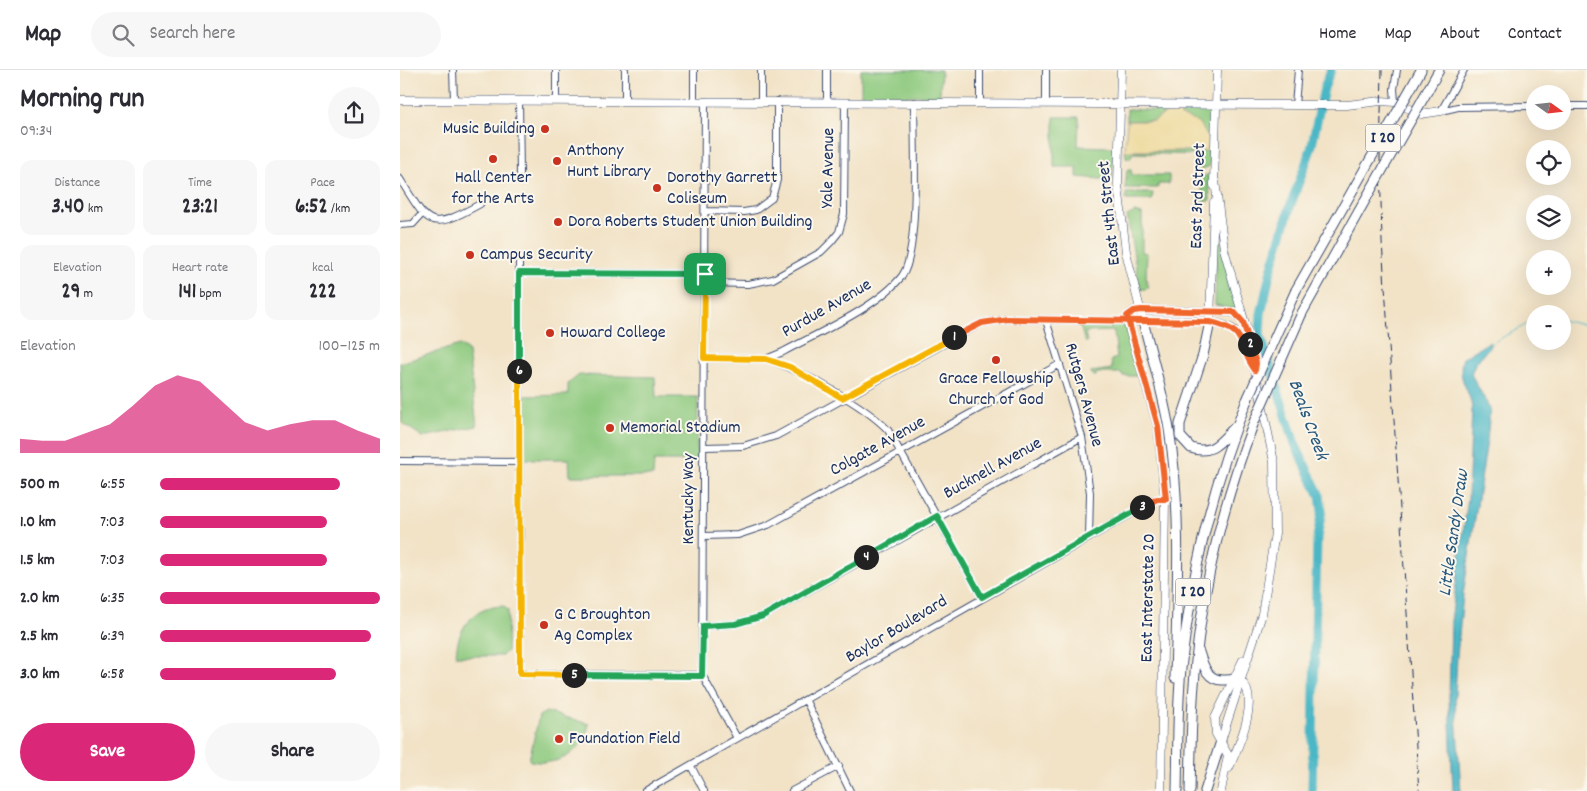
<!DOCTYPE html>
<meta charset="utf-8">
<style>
:root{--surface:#fff;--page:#f7f7f7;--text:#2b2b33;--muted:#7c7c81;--line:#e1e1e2;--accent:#db2777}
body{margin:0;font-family:Dekko,sans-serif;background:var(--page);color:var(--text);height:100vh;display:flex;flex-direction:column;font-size:19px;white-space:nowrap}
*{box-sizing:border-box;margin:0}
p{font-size:16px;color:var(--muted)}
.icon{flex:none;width:28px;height:28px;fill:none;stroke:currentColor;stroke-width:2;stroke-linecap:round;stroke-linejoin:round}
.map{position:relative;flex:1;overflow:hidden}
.panel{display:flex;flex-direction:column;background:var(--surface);width:400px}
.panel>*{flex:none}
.needle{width:32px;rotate:105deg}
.buttons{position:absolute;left:1126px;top:15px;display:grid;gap:10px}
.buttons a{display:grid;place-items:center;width:45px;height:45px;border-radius:50%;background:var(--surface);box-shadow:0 5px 20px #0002;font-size:25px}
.pin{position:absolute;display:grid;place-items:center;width:42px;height:42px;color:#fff;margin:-21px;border-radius:10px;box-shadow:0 2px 8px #0006}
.km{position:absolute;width:25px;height:25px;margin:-12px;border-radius:50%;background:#222;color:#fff;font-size:14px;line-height:25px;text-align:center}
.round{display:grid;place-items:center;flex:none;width:52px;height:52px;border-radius:26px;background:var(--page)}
.headline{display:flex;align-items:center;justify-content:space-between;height:85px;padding:0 20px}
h1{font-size:28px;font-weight:700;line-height:38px}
.metrics{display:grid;grid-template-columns:repeat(3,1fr);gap:8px;height:85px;padding:5px 20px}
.metrics div{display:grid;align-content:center;border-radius:12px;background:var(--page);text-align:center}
.metrics b{font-size:21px;font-weight:700}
.metrics small{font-size:14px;font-weight:400}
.metrics p{font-size:14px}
.chart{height:140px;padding:10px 20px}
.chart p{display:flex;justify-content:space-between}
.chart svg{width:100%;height:90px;margin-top:5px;fill:var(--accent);opacity:.7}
.action{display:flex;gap:10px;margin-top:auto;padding:10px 20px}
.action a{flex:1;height:58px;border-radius:30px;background:var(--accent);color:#fff;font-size:20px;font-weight:700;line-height:58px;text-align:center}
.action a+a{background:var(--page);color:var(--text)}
ul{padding:0 20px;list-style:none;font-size:16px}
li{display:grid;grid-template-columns:80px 60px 1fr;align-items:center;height:38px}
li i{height:12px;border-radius:6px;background:var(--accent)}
header{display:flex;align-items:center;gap:30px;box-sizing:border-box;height:70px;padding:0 25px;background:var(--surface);border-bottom:1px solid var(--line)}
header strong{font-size:24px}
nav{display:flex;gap:28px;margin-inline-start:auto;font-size:18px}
.search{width:350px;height:45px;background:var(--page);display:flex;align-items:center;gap:12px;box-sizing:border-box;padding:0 18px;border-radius:28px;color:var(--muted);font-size:19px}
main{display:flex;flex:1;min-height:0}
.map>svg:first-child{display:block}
</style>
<header>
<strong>Map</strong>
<div class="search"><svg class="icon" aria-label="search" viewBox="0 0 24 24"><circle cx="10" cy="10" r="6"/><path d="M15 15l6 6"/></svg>Search here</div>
<nav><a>Home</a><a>Map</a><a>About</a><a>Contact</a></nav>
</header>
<main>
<section class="panel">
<div class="headline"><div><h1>Morning run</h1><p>09:34</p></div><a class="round"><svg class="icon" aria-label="share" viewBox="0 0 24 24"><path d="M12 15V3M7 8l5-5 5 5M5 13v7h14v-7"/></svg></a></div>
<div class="metrics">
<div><p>Distance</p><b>3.40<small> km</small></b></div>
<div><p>Time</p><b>23:21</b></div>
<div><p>Pace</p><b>6:52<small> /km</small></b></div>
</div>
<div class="metrics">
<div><p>Elevation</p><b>29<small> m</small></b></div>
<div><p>Heart rate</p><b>141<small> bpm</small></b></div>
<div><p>kcal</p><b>222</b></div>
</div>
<div class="chart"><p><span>Elevation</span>100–125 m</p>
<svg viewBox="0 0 160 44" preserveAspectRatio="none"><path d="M0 44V37L10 38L20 38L30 34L40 30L50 21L60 11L70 6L80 9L90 19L100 29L110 33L120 30L130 28L140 28L150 33L160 37V44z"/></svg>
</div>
<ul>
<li><b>500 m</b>6:55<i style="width:82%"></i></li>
<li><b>1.0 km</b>7:03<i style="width:76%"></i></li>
<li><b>1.5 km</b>7:03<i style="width:76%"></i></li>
<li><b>2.0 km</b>6:35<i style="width:100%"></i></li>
<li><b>2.5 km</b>6:39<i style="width:96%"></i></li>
<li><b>3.0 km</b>6:58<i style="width:80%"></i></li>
</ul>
<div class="action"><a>Save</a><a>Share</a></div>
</section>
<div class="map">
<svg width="1187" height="721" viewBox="0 0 1187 721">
<rect width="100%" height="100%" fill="#fbf7ec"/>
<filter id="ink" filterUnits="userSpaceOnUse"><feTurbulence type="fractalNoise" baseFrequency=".02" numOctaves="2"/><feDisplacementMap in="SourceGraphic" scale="10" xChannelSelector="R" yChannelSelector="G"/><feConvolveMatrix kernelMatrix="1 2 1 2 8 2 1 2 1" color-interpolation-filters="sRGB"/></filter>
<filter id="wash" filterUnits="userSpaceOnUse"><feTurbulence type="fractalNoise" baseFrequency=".0096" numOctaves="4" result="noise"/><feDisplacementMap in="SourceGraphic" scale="20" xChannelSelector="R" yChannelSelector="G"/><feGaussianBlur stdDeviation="1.12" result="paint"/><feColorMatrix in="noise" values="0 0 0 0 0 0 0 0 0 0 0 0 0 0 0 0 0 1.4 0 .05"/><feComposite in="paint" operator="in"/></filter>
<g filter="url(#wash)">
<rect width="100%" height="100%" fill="#f2e3c7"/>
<path fill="#8dc97e" stroke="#547c6e" d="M461,0H541L540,25L461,27Z
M727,39L768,41L754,51H727Z
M781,40L810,41L811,69L781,46Z
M654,47H679L678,76L714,77L712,110L677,107V97H654Z
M725,81H810V96L800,100L799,85L732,83L731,88L726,87Z
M727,100H731L732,105H769V114H758V118H725Z
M809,104L810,131H802V107Z
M726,123H753L752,130H726Z
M735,142L742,144V182L747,183L746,208L749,218L740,220L727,146Z
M817,152L837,240L815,235Z
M683,253L725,254L740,306H723L722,303H696V306H693L691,302L712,299L711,290L717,288L714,261L685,262L687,272H685L680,256Z
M60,275L68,281L77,356L23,367L2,353L0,293Z
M179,305L255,307L256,327H298L297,391H254L253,406H170L169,389H122L124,326L168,325V314Z
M103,536L108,540L107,581L102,586H56C57,558 73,537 103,536Z
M146,642L189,654C183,682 160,697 131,691L129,690L139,646Z"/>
<path fill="#eeda9e" stroke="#84847e" d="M781,40V46C795,49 803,55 808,69H811L810,81H725L727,51H754L768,41Z"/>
<path fill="#4bb7c6" stroke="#337392" d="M1089,272L1090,276L1075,294L1071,304L1090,339L1087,371L1063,525L1057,586L1055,628L1061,721H1053L1049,628L1051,551L1068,427L1072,340C1071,319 1056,311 1063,288Z"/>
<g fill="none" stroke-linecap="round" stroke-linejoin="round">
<path stroke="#4bb7c6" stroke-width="1" d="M1162,250L1187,256
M1090,274L1135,250"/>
<path stroke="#4bb7c6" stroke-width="9" d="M912,721L917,468L922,440L920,426L895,374L860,264L861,244L870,204L891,134L911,79L924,18L931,0"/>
</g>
</g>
<g filter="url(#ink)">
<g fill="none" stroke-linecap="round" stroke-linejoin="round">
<defs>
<path id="minor" d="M53,0L54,30
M225,0V31
M294,0V31
M361,0V31
M580,0V32
M646,0V32
M119,30L120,105
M156,30V0
M305,31L302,605L337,668
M427,31V0
M995,32L994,19L997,0
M895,35L898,0
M1162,36H1187
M1041,41L1058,37L1135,36
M1041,41L1064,0
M0,109C29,156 29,162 80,134
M306,141L344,142L356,140L372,128L377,110V31
M0,155L13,154L22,144
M119,187L120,604L302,605
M119,203L305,204
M305,213L348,214L373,209L421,182L431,172L439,162L444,144L445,32
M646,250L682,367L690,423L689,468
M304,288L366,289L383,282C418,263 478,237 502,206C520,182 514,67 514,32
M366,289C400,300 463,334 488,360L582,527
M304,377L343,376L376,366L582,253L608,249L727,251
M0,391L119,392
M304,466L338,465L368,455L660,294
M303,556L335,554L363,546L682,367
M406,631L450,721
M291,696L304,721
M245,721L757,429H765
M392,721L439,696"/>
<path id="major" d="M721,0L718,115L726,182L743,251
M0,30L895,35H947L981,31L995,32L1021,44L1041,41
M815,111L824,179L856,293L855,300L874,392L875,463L862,544L821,671
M814,115L817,0
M727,251L758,356L765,429L761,721
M727,251C751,252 820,245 836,262C846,273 847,288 855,300
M727,251V247L734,241L741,240L830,242H834L841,249
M810,252L814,132
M829,698C838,677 861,629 841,611
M821,721L828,685L816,664L815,648L843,590"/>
<path id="highway" d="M1011,18L1021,0
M1024,27L1039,0
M896,220L954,118
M902,243L968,125
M743,251C752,287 763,323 769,359C782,440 777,526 775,608
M810,252L803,285L780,354V366L791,378C813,386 821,370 836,356
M799,582C803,595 807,611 824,610C831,610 834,608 841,611
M777,721C778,680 777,640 781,599C791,507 812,416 847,330
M790,721C791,686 791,650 794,615C800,525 822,436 854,352
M805,721L821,671"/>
</defs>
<use href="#minor" stroke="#3b4a6e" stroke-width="8"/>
<use href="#major" stroke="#3b4a6e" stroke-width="9"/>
<use href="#highway" stroke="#3b4a6e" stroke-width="11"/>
<use href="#minor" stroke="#fff" stroke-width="6"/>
<use href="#major" stroke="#fff" stroke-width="8"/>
<use href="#highway" stroke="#fff" stroke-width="9"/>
<path stroke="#1b2f5e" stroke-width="1" stroke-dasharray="8 4" stroke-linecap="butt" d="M982,0L980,89L982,172L1019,721"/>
<defs>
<path id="highway-bridge" d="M954,118L1011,18
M968,125L1024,27
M847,330L896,220
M854,352L902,243"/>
</defs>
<use href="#highway-bridge" stroke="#3b4a6e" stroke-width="11" stroke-linecap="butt"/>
<use href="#highway-bridge" stroke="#fff" stroke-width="9"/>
</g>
</g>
<g fill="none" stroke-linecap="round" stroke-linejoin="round" filter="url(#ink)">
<defs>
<path id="split-1" d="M305,204L304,288L366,289L390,297L442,328L554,267"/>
<path id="split-2" d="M554,267L582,253L608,249L810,252C850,261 836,274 855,300L856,293L850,274"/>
<path id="split-3" d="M742,437L757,429H766L758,356L727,246L734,241L741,240L834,242L843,252L850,274"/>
<path id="split-4" d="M466,487L537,446L582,527L742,437"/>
<path id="split-5" d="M174,605L302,606L303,556L335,554L363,546L466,487"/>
<path id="split-6" d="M119,301L120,604L174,605"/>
<path id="split-7" d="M119,301V203L305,204"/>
</defs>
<use href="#split-1" stroke="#fff" stroke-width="10"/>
<use href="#split-2" stroke="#fff" stroke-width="10"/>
<use href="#split-3" stroke="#fff" stroke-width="10"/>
<use href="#split-4" stroke="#fff" stroke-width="10"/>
<use href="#split-5" stroke="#fff" stroke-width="10"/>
<use href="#split-6" stroke="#fff" stroke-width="10"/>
<use href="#split-7" stroke="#fff" stroke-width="10"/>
<use href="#split-1" stroke="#f5b400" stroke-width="6"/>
<use href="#split-2" stroke="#f0652b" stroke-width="6"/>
<use href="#split-3" stroke="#f0652b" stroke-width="6"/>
<use href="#split-4" stroke="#22a559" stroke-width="6"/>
<use href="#split-5" stroke="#22a559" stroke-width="6"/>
<use href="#split-6" stroke="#f5b400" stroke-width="6"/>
<use href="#split-7" stroke="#22a559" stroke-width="6"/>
</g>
<g fill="#c8321e" stroke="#fbf7ec" stroke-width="2">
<circle cx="145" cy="59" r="5"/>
<circle cx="93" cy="89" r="5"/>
<circle cx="157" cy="91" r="5"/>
<circle cx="257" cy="118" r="5"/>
<circle cx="158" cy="152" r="5"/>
<circle cx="70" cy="185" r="5"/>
<circle cx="150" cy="263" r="5"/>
<circle cx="596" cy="290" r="5"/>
<circle cx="210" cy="358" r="5"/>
<circle cx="144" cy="555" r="5"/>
<circle cx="159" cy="669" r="5"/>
</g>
<g text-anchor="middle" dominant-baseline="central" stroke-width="4" stroke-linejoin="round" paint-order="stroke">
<g fill="#fbf7ec" stroke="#5e6b89" stroke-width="1">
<rect x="965.5" y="54.5" width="35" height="27" rx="4"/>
<rect x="775.5" y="508.5" width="35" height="27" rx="4"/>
</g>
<g font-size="16" font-weight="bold" fill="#1b2f5e">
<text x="983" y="68">I 20</text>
<text x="793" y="522">I 20</text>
</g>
<g font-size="18" fill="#1b2f5e" stroke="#fbf7ec" text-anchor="start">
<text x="135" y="59" text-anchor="end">Music Building</text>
<text x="167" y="81">Anthony<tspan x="167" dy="21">Hunt Library</tspan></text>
<text x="93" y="108" text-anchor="middle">Hall Center<tspan x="93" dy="21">for the Arts</tspan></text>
<text x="267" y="108">Dorothy Garrett<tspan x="267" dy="21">Coliseum</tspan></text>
<text x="168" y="152">Dora Roberts Student Union Building</text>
<text x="80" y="185">Campus Security</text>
<text x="160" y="263">Howard College</text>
<text x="596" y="309" text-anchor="middle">Grace Fellowship<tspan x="596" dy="21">Church of God</tspan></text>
<text x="220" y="358">Memorial Stadium</text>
<text x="154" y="545">G C Broughton<tspan x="154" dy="21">Ag Complex</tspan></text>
<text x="169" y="669">Foundation Field</text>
</g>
<g font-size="18" fill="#1b2f5e" stroke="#fbf7ec">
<text transform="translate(429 98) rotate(-89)">Yale Avenue</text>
<text transform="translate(799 126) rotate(-88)">East 3rd Street</text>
<text transform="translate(710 143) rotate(-96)">East 4th Street</text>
<text transform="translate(427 239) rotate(-30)">Purdue Avenue</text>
<text transform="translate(683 325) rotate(75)">Rutgers Avenue</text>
<text transform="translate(478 377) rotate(-29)">Colgate Avenue</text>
<text transform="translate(593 399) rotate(-29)">Bucknell Avenue</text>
<text transform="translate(289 429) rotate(-90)">Kentucky Way</text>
<text transform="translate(749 528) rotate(-89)">East Interstate 20</text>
<text transform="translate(497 560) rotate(-31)">Baylor Boulevard</text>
</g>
<g font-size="19" font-style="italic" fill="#29587d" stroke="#fbf7ec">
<text transform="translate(907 350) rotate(70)">Beals Creek</text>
<text transform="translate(1055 463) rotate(-82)">Little Sandy Draw</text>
</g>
</g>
</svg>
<div class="buttons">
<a><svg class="needle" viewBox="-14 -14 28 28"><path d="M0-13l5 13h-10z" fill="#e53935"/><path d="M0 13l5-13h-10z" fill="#7c7c81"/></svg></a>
<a><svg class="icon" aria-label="locate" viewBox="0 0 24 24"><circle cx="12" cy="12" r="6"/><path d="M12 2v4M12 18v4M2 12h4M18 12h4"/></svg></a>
<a><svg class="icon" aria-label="layers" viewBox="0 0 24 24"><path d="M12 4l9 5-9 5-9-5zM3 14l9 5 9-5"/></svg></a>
<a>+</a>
<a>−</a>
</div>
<div class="pin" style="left:305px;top:204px;background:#1e9e55"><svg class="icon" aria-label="arrive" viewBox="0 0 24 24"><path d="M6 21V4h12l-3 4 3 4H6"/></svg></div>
<b class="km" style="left:554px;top:267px">1</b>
<b class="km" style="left:850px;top:274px">2</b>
<b class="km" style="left:742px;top:437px">3</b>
<b class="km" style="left:466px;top:487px">4</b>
<b class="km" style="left:174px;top:605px">5</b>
<b class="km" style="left:119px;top:301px">6</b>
</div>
</main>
